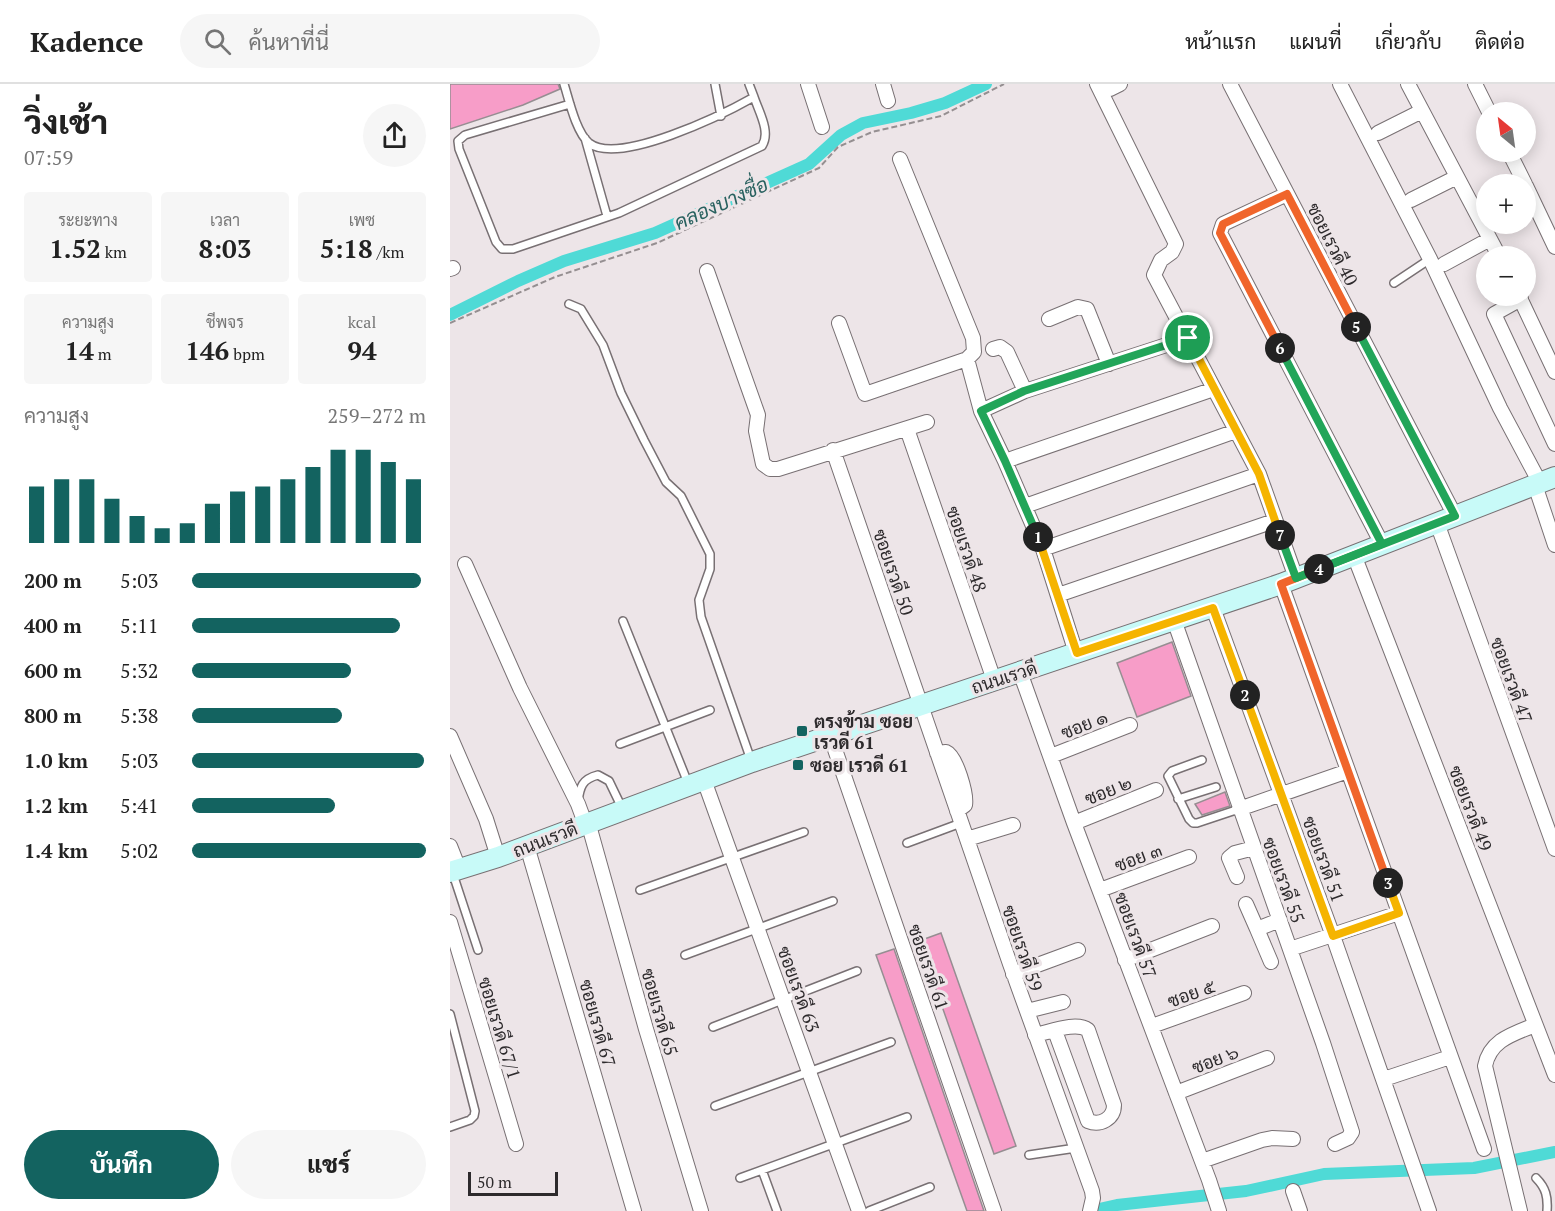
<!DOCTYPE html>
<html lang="th">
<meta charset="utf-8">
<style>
:root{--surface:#fff;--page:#f6f6f6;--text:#222;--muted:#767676;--line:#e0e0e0;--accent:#136360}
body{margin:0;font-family:"PT Serif",Sarabun,serif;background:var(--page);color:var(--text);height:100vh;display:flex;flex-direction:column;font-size:22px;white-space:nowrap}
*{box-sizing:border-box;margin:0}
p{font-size:20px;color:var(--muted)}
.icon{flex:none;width:33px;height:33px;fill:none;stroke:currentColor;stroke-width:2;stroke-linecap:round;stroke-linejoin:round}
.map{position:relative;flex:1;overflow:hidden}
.drawer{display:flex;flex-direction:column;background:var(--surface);width:450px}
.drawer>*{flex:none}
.needle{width:39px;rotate:331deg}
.buttons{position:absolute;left:1026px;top:18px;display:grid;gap:12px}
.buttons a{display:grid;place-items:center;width:60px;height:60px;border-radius:50%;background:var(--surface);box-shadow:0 3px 15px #0003;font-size:30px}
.scale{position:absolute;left:18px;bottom:15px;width:90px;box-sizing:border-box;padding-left:6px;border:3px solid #2d2a2c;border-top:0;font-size:16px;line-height:21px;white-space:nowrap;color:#2d2a2c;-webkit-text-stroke:4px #ede5e8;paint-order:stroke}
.pin{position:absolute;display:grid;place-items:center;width:51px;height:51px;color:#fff;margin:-26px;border:3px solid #fff;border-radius:50%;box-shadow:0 2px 6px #0007}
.km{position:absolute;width:30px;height:30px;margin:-15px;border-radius:50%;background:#222;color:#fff;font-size:16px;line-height:30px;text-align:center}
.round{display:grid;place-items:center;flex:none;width:63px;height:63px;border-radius:32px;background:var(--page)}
.overview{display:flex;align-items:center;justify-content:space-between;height:102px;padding:0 24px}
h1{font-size:33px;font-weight:800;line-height:45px}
.stats{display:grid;grid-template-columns:repeat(3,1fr);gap:9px;height:102px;padding:6px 24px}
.stats div{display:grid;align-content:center;border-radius:6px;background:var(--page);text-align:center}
.stats b{font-size:26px;font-weight:800}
.stats small{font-size:16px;font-weight:400}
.stats p{font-size:16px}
.chart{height:168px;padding:12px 24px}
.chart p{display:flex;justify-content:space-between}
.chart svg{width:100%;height:108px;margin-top:6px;stroke:var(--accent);stroke-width:6}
.cta{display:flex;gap:12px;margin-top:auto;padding:12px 24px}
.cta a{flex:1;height:69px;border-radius:36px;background:var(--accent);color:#fff;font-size:24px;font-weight:800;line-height:69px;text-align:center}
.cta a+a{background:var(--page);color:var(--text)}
ul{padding:0 24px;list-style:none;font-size:20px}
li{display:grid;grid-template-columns:96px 72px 1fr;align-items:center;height:45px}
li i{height:15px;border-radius:8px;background:var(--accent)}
header{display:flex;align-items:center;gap:36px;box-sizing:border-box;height:84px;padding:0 30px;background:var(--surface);border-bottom:2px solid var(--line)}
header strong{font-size:28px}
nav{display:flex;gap:33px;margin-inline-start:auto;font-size:21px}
.search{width:420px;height:54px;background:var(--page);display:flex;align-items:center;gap:15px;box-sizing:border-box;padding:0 21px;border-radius:33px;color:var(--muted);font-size:22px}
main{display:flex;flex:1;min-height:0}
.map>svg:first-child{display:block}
</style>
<header>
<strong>Kadence</strong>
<div class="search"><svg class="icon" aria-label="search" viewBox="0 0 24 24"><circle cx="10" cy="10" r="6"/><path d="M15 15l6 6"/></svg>ค้นหาที่นี่</div>
<nav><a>หน้าแรก</a><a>แผนที่</a><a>เกี่ยวกับ</a><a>ติดต่อ</a></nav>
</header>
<main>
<section class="drawer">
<div class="overview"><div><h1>วิ่งเช้า</h1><p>07:59</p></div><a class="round"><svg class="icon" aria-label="share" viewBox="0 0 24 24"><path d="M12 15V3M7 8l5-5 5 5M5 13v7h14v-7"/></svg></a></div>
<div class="stats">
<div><p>ระยะทาง</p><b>1.52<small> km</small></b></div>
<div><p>เวลา</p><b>8:03</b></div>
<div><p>เพซ</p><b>5:18<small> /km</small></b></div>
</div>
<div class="stats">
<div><p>ความสูง</p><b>14<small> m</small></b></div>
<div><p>ชีพจร</p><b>146<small> bpm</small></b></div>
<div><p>kcal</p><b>94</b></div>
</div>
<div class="chart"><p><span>ความสูง</span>259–272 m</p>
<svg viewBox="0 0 160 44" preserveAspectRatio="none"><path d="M5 44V21M15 44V18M25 44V18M35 44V26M45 44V33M55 44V38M65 44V36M75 44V28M85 44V23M95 44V21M105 44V18M115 44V13M125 44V6M135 44V6M145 44V11M155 44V18"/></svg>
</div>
<ul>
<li><b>200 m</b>5:03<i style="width:98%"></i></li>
<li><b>400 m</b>5:11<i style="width:89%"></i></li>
<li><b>600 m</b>5:32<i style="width:68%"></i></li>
<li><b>800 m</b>5:38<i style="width:64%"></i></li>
<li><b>1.0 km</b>5:03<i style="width:99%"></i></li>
<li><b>1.2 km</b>5:41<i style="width:61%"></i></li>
<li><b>1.4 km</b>5:02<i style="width:100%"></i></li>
</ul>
<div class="cta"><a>บันทึก</a><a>แชร์</a></div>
</section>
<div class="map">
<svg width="1105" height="1127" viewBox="0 0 1105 1127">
<rect width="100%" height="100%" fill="#ede5e8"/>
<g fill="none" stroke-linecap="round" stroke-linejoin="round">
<path stroke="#4fdad6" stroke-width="12" d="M0,231L68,197L114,177L205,149L359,80L391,51L413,39L461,29L495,19L536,0
M640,1127L667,1121L796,1107L874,1090L1024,1084L1105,1068"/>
</g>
<path fill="#f79dc8" stroke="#968e92" stroke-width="1.5" d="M0,0H108L110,5L73,21L0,45Z
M722,558L741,612L687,633L667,579Z
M775,708L780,722L752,731L745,720Z
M491,849L566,1062L544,1070L469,857Z
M444,865L534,1127H517L426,871Z"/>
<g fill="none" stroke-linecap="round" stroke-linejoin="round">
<defs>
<path id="lane" d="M114,0C119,16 126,48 139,59C169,82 274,30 304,13L299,0
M265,0L271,32
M120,20L15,51L8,57L9,65L46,158L52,165H63L169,129L312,62C321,48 309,28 304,13
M135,54L157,132
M944,199L980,175
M119,220L131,225L153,261L171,309L194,356L216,398L231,412L260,470V485L249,516L251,533L301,676
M173,537L238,699
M170,660L260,626
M752,676L722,687L718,692L739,735L743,739H747L789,725
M728,715L766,703
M128,717C130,703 132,695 148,691L159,697L172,724
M457,759L511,739
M3,790L28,866
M190,806L354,748
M235,871L383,817
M0,930L25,1027L24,1032L20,1036L0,1043
M263,943L407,887
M265,1022L441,958
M579,1071L626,1064
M312,1086L327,1127
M290,1094L457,1033
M1086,1094C1096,1104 1098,1113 1097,1127
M419,1127L480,1103"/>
<path id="street" d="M358,0L372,43
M433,0L438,17
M647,0L726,160L722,168L711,176L704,191L809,390L846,494
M780,0L1005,432
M890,0L980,175L1050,324L1090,399
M958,0L1049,172
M1025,0L1039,28
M660,5L670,0
M928,49L972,27
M1059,68L1075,100
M1076,102L1105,163
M837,110L773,140L770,149L932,460
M961,116L1007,93
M994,180L1040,155
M0,185L3,184
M257,187L308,331L306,347L313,380L320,385H328L477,338
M1069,212L1105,288
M1071,215L1044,230L1105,360
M599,235L628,223L637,225L659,280
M389,239L415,310L517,275L524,268L523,254L450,75
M543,265L550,263L557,268L575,307
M517,275L531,327L555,377L593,465L626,569
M531,327L575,307L738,254
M457,345L544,596
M383,366L560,880L642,1107L643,1114L640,1127
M555,377L764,305
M1085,401L1105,461
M575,422L786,347
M987,439L1105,765
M593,465L809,390
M904,471L1105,991
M15,480L70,604L128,720L135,739
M831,500L1034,1065
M608,511L824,437
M763,524L883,852L979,1127
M724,536L873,959L902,1048L898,1054L885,1060
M570,588L624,739L759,1096L769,1127
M380,651L544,1127
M0,652L36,735L48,773
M487,669L496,668C506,672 517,710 515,721L507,727
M601,672L680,641
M254,696L409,1127
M789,725L898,687
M138,738L196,945L251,1127
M624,739L706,706
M517,755L563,741
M0,762L9,785
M77,762L184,1127
M787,793L779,774L785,769L804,764
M650,806L739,773
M796,820L807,845
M0,838L66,1060
M840,865L949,829
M675,876L762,842
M821,878L807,845L830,836
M563,890L628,866
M577,927L613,918
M702,942L794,909
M585,951C600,948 626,937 638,946L664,1021C664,1035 650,1042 638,1037L605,947
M934,995L1000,973
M726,1009L817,974
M752,1077L812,1056L822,1054L843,1055
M843,1107L850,1127
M1070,1127L1035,982C1040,956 1063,950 1085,941"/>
<path id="secondary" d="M0,788L48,773L302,678L831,500L1105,393"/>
</defs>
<use href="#lane" stroke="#787073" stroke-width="10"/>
<use href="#street" stroke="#787073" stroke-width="16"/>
<use href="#secondary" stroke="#787073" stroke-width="22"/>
<path stroke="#958f91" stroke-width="2" stroke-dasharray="6 3" stroke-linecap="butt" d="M0,239L105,193L207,159L369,84L388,63L422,48L491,32L554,0"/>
<use href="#lane" stroke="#fff" stroke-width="7"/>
<use href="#street" stroke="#fff" stroke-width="14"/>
<use href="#secondary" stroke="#c8faf8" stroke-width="20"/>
</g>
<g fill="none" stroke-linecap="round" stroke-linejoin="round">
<defs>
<path id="split-1" d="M588,453L555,377L531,327L574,307L738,254"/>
<path id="split-2" d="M588,453L627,569L763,524L795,611"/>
<path id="split-3" d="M795,611L883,852L949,829L938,799"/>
<path id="split-4" d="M869,485L831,500L938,799"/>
<path id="split-5" d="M869,485L1005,432L906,243"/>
<path id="split-6" d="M830,264L770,149L773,140L837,110L906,243"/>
<path id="split-7" d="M830,264L932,460L846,494L830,451"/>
<path id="split-8" d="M738,254L809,390L830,451"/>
</defs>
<use href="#split-1" stroke="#fff" stroke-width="12"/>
<use href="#split-2" stroke="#fff" stroke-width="12"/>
<use href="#split-3" stroke="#fff" stroke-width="12"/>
<use href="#split-4" stroke="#fff" stroke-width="12"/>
<use href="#split-5" stroke="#fff" stroke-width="12"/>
<use href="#split-6" stroke="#fff" stroke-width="12"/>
<use href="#split-7" stroke="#fff" stroke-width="12"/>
<use href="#split-8" stroke="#fff" stroke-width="12"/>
<use href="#split-1" stroke="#22a559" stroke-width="8"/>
<use href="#split-2" stroke="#f5b400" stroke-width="8"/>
<use href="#split-3" stroke="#f5b400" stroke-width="8"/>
<use href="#split-4" stroke="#f0652b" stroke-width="8"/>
<use href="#split-5" stroke="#22a559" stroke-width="8"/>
<use href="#split-6" stroke="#f0652b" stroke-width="8"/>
<use href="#split-7" stroke="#22a559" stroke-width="8"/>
<use href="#split-8" stroke="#f5b400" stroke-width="8"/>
</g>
<g fill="#136360" stroke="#ede5e8" stroke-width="2">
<rect x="346" y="641" width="12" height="12" rx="3"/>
<rect x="342" y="675" width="12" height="12" rx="3"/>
</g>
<g text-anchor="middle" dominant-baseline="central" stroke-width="6" stroke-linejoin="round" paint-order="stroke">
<g font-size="18" fill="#2d2a2c" stroke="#ede5e8">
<text transform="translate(883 160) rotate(63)">ซอยเรวดี 40</text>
<text transform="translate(517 465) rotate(71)">ซอยเรวดี 48</text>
<text transform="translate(444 488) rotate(71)">ซอยเรวดี 50</text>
<text transform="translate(554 593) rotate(-18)">ถนนเรวดี</text>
<text transform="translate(1062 596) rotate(70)">ซอยเรวดี 47</text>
<text transform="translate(634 640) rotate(-22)">ซอย ๑</text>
<text transform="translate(658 706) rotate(-22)">ซอย ๒</text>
<text transform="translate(1021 724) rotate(69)">ซอยเรวดี 49</text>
<text transform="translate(95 755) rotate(-21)">ถนนเรวดี</text>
<text transform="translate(688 773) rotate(-21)">ซอย ๓</text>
<text transform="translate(874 775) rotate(70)">ซอยเรวดี 51</text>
<text transform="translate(834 796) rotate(70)">ซอยเรวดี 55</text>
<text transform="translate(686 851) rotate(70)">ซอยเรวดี 57</text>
<text transform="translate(573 864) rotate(71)">ซอยเรวดี 59</text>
<text transform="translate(479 883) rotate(71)">ซอยเรวดี 61</text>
<text transform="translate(349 905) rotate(70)">ซอยเรวดี 63</text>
<text transform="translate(741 909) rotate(-20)">ซอย ๕</text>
<text transform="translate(210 928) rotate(74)">ซอยเรวดี 65</text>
<text transform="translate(148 939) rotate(74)">ซอยเรวดี 67</text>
<text transform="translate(50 944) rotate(73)">ซอยเรวดี 67/1</text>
<text transform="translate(765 975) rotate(-21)">ซอย ๖</text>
</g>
<g font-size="18" font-weight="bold" fill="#2d2a2c" stroke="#ede5e8" text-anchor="start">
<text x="364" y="637">ตรงข้าม ซอย<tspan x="364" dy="21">เรวดี 61</tspan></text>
<text x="360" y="681">ซอย เรวดี 61</text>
</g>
<g font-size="20" font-style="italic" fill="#28615f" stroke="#ede5e8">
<text transform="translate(271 119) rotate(-24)">คลองบางซื่อ</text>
</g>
</g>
</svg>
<div class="buttons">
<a><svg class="needle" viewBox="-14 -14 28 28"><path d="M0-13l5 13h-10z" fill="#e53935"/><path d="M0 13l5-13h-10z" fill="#767676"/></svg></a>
<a>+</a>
<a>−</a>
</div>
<div class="scale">50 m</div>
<div class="pin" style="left:738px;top:254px;background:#1e9e55"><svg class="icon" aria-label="arrive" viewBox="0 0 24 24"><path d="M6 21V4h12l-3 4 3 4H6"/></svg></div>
<b class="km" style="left:588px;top:453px">1</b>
<b class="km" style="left:795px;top:611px">2</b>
<b class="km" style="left:938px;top:799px">3</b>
<b class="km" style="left:869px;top:485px">4</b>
<b class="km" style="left:906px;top:243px">5</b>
<b class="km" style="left:830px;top:264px">6</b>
<b class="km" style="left:830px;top:451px">7</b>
</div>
</main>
